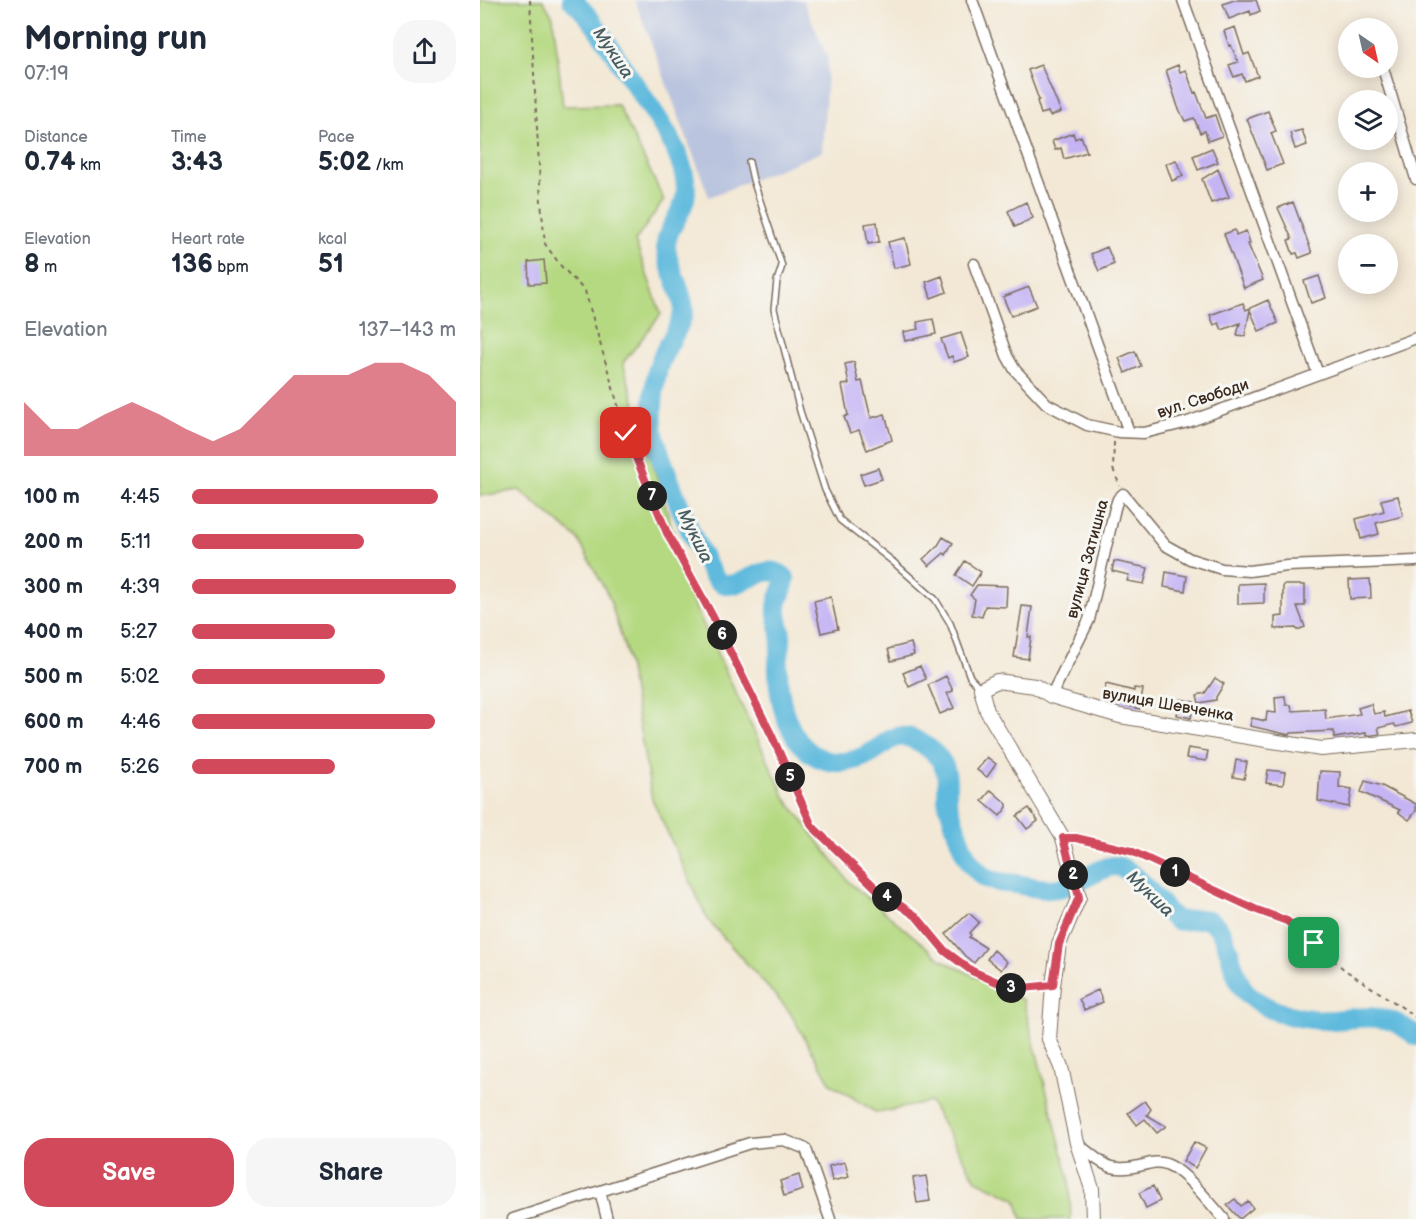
<!DOCTYPE html>
<meta charset="utf-8">
<style>
:root{--surface:#fff;--page:#f6f6f7;--text:#1f2937;--muted:#747a83;--accent:#d1495b}
body{margin:0;font-family:"Balsamiq Sans",sans-serif;background:var(--page);color:var(--text);height:100vh;display:flex;flex-direction:column;font-size:22px;white-space:nowrap}
*{box-sizing:border-box;margin:0}
p{font-size:20px;color:var(--muted)}
.icon{flex:none;width:33px;height:33px;fill:none;stroke:currentColor;stroke-width:2;stroke-linecap:round;stroke-linejoin:round}
.map{position:relative;flex:1;overflow:hidden}
.drawer{display:flex;flex-direction:column;background:var(--surface);width:480px}
.drawer>*{flex:none}
.needle{width:39px;rotate:146deg}
.controls{position:absolute;left:858px;top:18px;display:grid;gap:12px}
.controls a{display:grid;place-items:center;width:60px;height:60px;border-radius:50%;background:var(--surface);box-shadow:0 3px 15px #0003;font-size:30px}
.pin{position:absolute;display:grid;place-items:center;width:51px;height:51px;color:#fff;margin:-26px;border-radius:12px;box-shadow:0 3px 9px #0006}
.km{position:absolute;width:30px;height:30px;margin:-15px;border-radius:50%;background:#222;color:#fff;font-size:16px;line-height:30px;text-align:center}
.round{display:grid;place-items:center;flex:none;width:63px;height:63px;border-radius:24px;background:var(--page)}
.headline{display:flex;align-items:center;justify-content:space-between;height:102px;padding:0 24px}
h1{font-size:33px;font-weight:700;line-height:45px}
.figures{display:grid;grid-template-columns:repeat(3,1fr);gap:9px;height:102px;padding:6px 24px}
.figures div{display:grid;align-content:center}
.figures b{font-size:26px;font-weight:700}
.figures small{font-size:16px;font-weight:400}
.figures p{font-size:16px}
.chart{height:168px;padding:12px 24px}
.chart p{display:flex;justify-content:space-between}
.chart svg{width:100%;height:108px;margin-top:6px;fill:var(--accent);opacity:.7}
.cta{display:flex;gap:12px;margin-top:auto;padding:12px 24px}
.cta a{flex:1;height:69px;border-radius:24px;background:var(--accent);color:#fff;font-size:24px;font-weight:700;line-height:69px;text-align:center}
.cta a+a{background:var(--page);color:var(--text)}
ul{padding:0 24px;list-style:none;font-size:20px}
li{display:grid;grid-template-columns:96px 72px 1fr;align-items:center;height:45px}
li i{height:15px;border-radius:8px;background:var(--accent)}
main{display:flex;flex:1;min-height:0}
.map>svg:first-child{display:block}
</style>
<main>
<section class="drawer">
<div class="headline"><div><h1>Morning run</h1><p>07:19</p></div><a class="round"><svg class="icon" aria-label="share" viewBox="0 0 24 24"><path d="M12 15V3M7 8l5-5 5 5M5 13v7h14v-7"/></svg></a></div>
<div class="figures">
<div><p>Distance</p><b>0.74<small> km</small></b></div>
<div><p>Time</p><b>3:43</b></div>
<div><p>Pace</p><b>5:02<small> /km</small></b></div>
</div>
<div class="figures">
<div><p>Elevation</p><b>8<small> m</small></b></div>
<div><p>Heart rate</p><b>136<small> bpm</small></b></div>
<div><p>kcal</p><b>51</b></div>
</div>
<div class="chart"><p><span>Elevation</span>137–143 m</p>
<svg viewBox="0 0 160 44" preserveAspectRatio="none"><path d="M0 44V22L10 33L20 33L30 27L40 22L50 27L60 33L70 38L80 33L90 22L100 11L110 11L120 11L130 6L140 6L150 11L160 22V44z"/></svg>
</div>
<ul>
<li><b>100 m</b>4:45<i style="width:93%"></i></li>
<li><b>200 m</b>5:11<i style="width:65%"></i></li>
<li><b>300 m</b>4:39<i style="width:100%"></i></li>
<li><b>400 m</b>5:27<i style="width:54%"></i></li>
<li><b>500 m</b>5:02<i style="width:73%"></i></li>
<li><b>600 m</b>4:46<i style="width:92%"></i></li>
<li><b>700 m</b>5:26<i style="width:54%"></i></li>
</ul>
<div class="cta"><a>Save</a><a>Share</a></div>
</section>
<div class="map">
<svg width="936" height="1219" viewBox="0 0 936 1219">
<rect width="100%" height="100%" fill="#f6f6f2"/>
<filter id="ink" filterUnits="userSpaceOnUse"><feTurbulence type="fractalNoise" baseFrequency=".0167" numOctaves="2"/><feDisplacementMap in="SourceGraphic" scale="12" xChannelSelector="R" yChannelSelector="G"/><feConvolveMatrix kernelMatrix="1 2 1 2 8 2 1 2 1" color-interpolation-filters="sRGB"/></filter>
<filter id="wash" filterUnits="userSpaceOnUse"><feTurbulence type="fractalNoise" baseFrequency=".008" numOctaves="4" result="noise"/><feDisplacementMap in="SourceGraphic" scale="24" xChannelSelector="R" yChannelSelector="G"/><feGaussianBlur stdDeviation="1.35" result="paint"/><feColorMatrix in="noise" values="0 0 0 0 0 0 0 0 0 0 0 0 0 0 0 0 0 1.4 0 .05"/><feComposite in="paint" operator="in"/></filter>
<g filter="url(#wash)">
<rect width="100%" height="100%" fill="#f3e8d5"/>
<path fill="#bac4de" d="M155,0H323L348,59L342,152L229,197Z"/>
<path fill="#b5d981" stroke="#788250" stroke-width="1.5" d="M0,0H63L73,17L83,106L138,105L184,200L155,241L181,314L143,363L216,609L306,799L370,883L462,960L543,1000L589,1178L591,1219H542L536,1199L496,1180L450,1102L397,1113L351,1084L309,1011L228,920L172,799L146,652L129,597L98,539L39,490L0,496Z"/>
<g fill="none" stroke-linecap="round" stroke-linejoin="round">
<path stroke="#5fbadd" stroke-width="20" d="M92,0C115,20 130,48 147,73C168,105 207,153 206,192C205,213 185,228 186,248C188,269 202,288 204,310C200,331 184,347 178,368C174,386 172,409 173,428C175,450 222,566 237,580C258,598 284,556 305,578C305,589 297,597 297,608C296,617 300,626 301,635C302,644 299,653 298,662C297,686 302,716 315,736C335,766 365,769 394,751C402,746 408,739 417,737C431,734 448,746 457,756C469,768 467,782 467,798C467,804 470,810 472,816C479,838 485,865 506,878C515,883 527,883 537,884C553,887 570,892 586,886
M604,879C613,874 623,867 634,866C654,865 681,908 696,920C707,923 717,916 728,920C750,928 750,973 765,991C771,997 779,1003 787,1007C805,1016 833,1021 854,1020C870,1019 887,1015 904,1019C916,1021 926,1028 936,1036"/>
</g>
<g id="blocks">
<path fill="#c4b4f4" d="M754,0H776L780,11L771,15L770,11L749,19L743,4Z
M755,27L764,55L769,53L778,76L765,81L762,74L754,77L749,65L758,62L751,45L749,46L744,31Z
M561,65L581,112L570,116L568,112L561,114L557,101L559,100L548,70Z
M698,65L700,72L706,70L714,93L716,92L726,118L735,115L742,136L728,141L725,131L720,133L714,118L705,121L698,107L686,70Z
M788,111L796,131L791,133L803,164L787,170L767,119Z
M822,130L827,145L815,149L810,133Z
M593,133L595,139L601,136L607,152L584,159L581,148L575,150L572,141Z
M732,148L738,162L718,170L713,156Z
M696,160L703,176L692,181L686,164Z
M738,169L749,197L731,203L722,179Z
M546,202L553,218L535,227L528,211Z
M813,202L832,253L819,258L817,253L813,254L808,240L812,239L798,208Z
M397,222L399,242L388,244L385,224Z
M755,230L756,235L766,231L770,243L768,244L783,280L764,288L744,234Z
M425,238L431,264L414,268L408,242Z
M627,247L634,264L619,271L611,254Z
M64,260L66,283L49,284L48,262Z
M462,276L467,292L451,298L446,282Z
M839,276L846,298L831,303L824,281Z
M549,287L557,306L531,316L523,297Z
M788,300L798,323L779,331L770,310L765,336L757,335L760,323L742,330L739,323L734,325L730,315L763,303L766,310Z
M453,319L456,334L425,341L423,332L439,329L437,322Z
M481,333L489,357L474,362L472,356L468,358L461,339Z
M655,351L661,366L645,373L639,358Z
M374,362L378,382L382,381L391,418L405,414L412,440L387,450L379,430L370,433L364,417L368,415L362,385L369,384L365,364Z
M398,468L402,479L384,485L380,474Z
M918,496L923,516L896,523L899,534L881,539L876,519L904,511L901,500Z
M463,537L473,543L466,555L464,553L449,566L443,559L457,547Z
M485,561L501,572L492,586L476,575Z
M634,561L668,568L664,584L647,581L649,575L632,571Z
M686,572L707,576L705,591L684,587Z
M890,579L891,598L870,599L869,580Z
M784,583V603L758,604V584Z
M497,585L527,586L526,607L505,606L502,617L492,615L495,599L490,595Z
M803,585H825V606H817L825,627L817,630L816,628L795,629V617L803,616Z
M351,597L358,629L341,633L334,601Z
M542,606L552,607L548,637H551L548,659L534,657Z
M431,643L434,655L411,661L408,649Z
M440,666L446,679L429,687L423,673Z
M466,676L473,691L467,693L474,708L460,714L448,685Z
M735,678L744,684L736,697V700L719,703L717,695L725,693Z
M626,684L654,691V688L663,689L660,709L623,699Z
M805,696L806,705H811L812,711L845,709L846,719L880,714L878,708L891,704L894,714L904,712L905,717L928,711L932,723L916,727L914,724L898,728L900,734L886,736V733L854,738V731L811,733L810,735L770,726L772,718L786,721L787,712L796,713L795,697Z
M700,699L714,702L711,718L697,715Z
M708,748L728,751L726,761L706,758Z
M507,757L516,764L507,777L497,770Z
M756,760L767,762L764,779L753,777Z
M788,770L805,772L803,785L786,783Z
M840,771L860,772L859,787L872,789L869,807L838,801Z
M885,781L902,786L936,804V811L929,820L918,812L920,810L881,792Z
M511,790L527,804V807L520,816L502,801Z
M549,808L558,821L547,829L537,816Z
M489,913L499,922L489,933L491,935L489,937L506,948L494,963L485,956L466,934Z
M514,950L527,962L521,970L507,959Z
M618,990L623,1002L604,1010L599,999Z
M665,1101L671,1109L667,1115L686,1126L677,1133L665,1119L657,1125L648,1113Z
M714,1142L726,1148L715,1168L703,1161Z
M365,1162L369,1177L352,1181L349,1166Z
M319,1175L323,1190L304,1196L300,1181Z
M446,1176L450,1201L437,1203L433,1178Z
M673,1186L680,1201L666,1208L659,1193Z
M755,1199L761,1206L768,1201L773,1208L760,1219L747,1205Z"/>
</g>
</g>
<g filter="url(#ink)">
<use href="#blocks" fill-opacity="0" stroke="#7b6c5e" stroke-width="1.5"/>
<g fill="none" stroke-linecap="round" stroke-linejoin="round">
<defs>
<path id="service" d="M269,162L273,180L302,266L297,281L294,309L320,411L345,490L360,520L411,560L455,599L470,623L490,677L501,689"/>
<path id="minor" d="M492,0L649,432
M703,0L838,374
M903,68L936,179
M494,264L527,356L535,370L567,404L607,425L639,432L664,433L708,422L936,338
M571,696L609,620L635,508L638,499L643,494L685,545L710,559L742,569L769,571L807,566L936,561
M597,1143C623,1164 629,1174 663,1165C671,1163 678,1161 686,1164C704,1170 731,1204 744,1219
M120,1191L127,1219
M33,1219L270,1143L304,1140L326,1149L350,1219"/>
<path id="tertiary" d="M613,1219L612,1189L597,1143L581,1067L569,1039L573,985L579,944L599,897L583,838L507,711L501,689L517,681L555,686L571,696L640,716L841,749L936,740"/>
</defs>
<use href="#service" stroke="#7b6c5e" stroke-width="8"/>
<use href="#minor" stroke="#7b6c5e" stroke-width="13"/>
<use href="#tertiary" stroke="#7b6c5e" stroke-width="16"/>
<path stroke="#7b6c5e" stroke-width="2" stroke-dasharray="4.5 4.5" stroke-linecap="butt" d="M50,0L61,202L65,244L81,266L105,291L146,433L187,533L233,617L293,736L332,826L399,891L436,916L465,950L492,971L533,989L561,986
M634,442L633,469L640,486
M596,838L652,851L777,910L807,921L865,970L926,1010L936,1018"/>
<use href="#service" stroke="#fff" stroke-width="5"/>
<use href="#minor" stroke="#fff" stroke-width="10"/>
<use href="#tertiary" stroke="#fff" stroke-width="14"/>
</g>
</g>
<g fill="none" stroke-linecap="round" stroke-linejoin="round" filter="url(#ink)">
<defs>
<path id="route" d="M146,433L187,533L233,617L292,736L332,826L399,891L436,916L465,951L492,971L533,989L573,985L579,944L599,897L583,838H596L651,851L777,910L807,921L834,943"/>
</defs>
<use href="#route" stroke="#fff" stroke-width="12"/>
<use href="#route" stroke="#d1495b" stroke-width="8"/>
</g>
<g text-anchor="middle" dominant-baseline="central" stroke-width="6" stroke-linejoin="round" paint-order="stroke">
<g font-size="16" fill="#3b2a1e" stroke="#f6f6f2">
<text transform="translate(723 399) rotate(-18)">вул. Свободи</text>
<text transform="translate(608 559) rotate(-75)">вулиця Затишна</text>
<text transform="translate(688 705) rotate(10)">вулиця Шевченка</text>
</g>
<g font-size="18" font-style="italic" fill="#485c61" stroke="#f6f6f2">
<text transform="translate(133 53) rotate(56)">Мукша</text>
<text transform="translate(215 536) rotate(64)">Мукша</text>
<text transform="translate(670 894) rotate(44)">Мукша</text>
</g>
</g>
</svg>
<div class="controls">
<a><svg class="needle" viewBox="-14 -14 28 28"><path d="M0-13l5 13h-10z" fill="#e53935"/><path d="M0 13l5-13h-10z" fill="#747a83"/></svg></a>
<a><svg class="icon" aria-label="layers" viewBox="0 0 24 24"><path d="M12 4l9 5-9 5-9-5zM3 14l9 5 9-5"/></svg></a>
<a>+</a>
<a>−</a>
</div>
<div class="pin" style="left:834px;top:943px;background:#1e9e55"><svg class="icon" aria-label="arrive" viewBox="0 0 24 24"><path d="M6 21V4h12l-3 4 3 4H6"/></svg></div>
<div class="pin" style="left:146px;top:433px;background:#d93025"><svg class="icon" aria-label="check" viewBox="0 0 24 24"><path d="M5 12l5 5 9-10"/></svg></div>
<b class="km" style="left:695px;top:872px">1</b>
<b class="km" style="left:593px;top:875px">2</b>
<b class="km" style="left:531px;top:988px">3</b>
<b class="km" style="left:407px;top:897px">4</b>
<b class="km" style="left:310px;top:777px">5</b>
<b class="km" style="left:242px;top:635px">6</b>
<b class="km" style="left:172px;top:496px">7</b>
</div>
</main>
